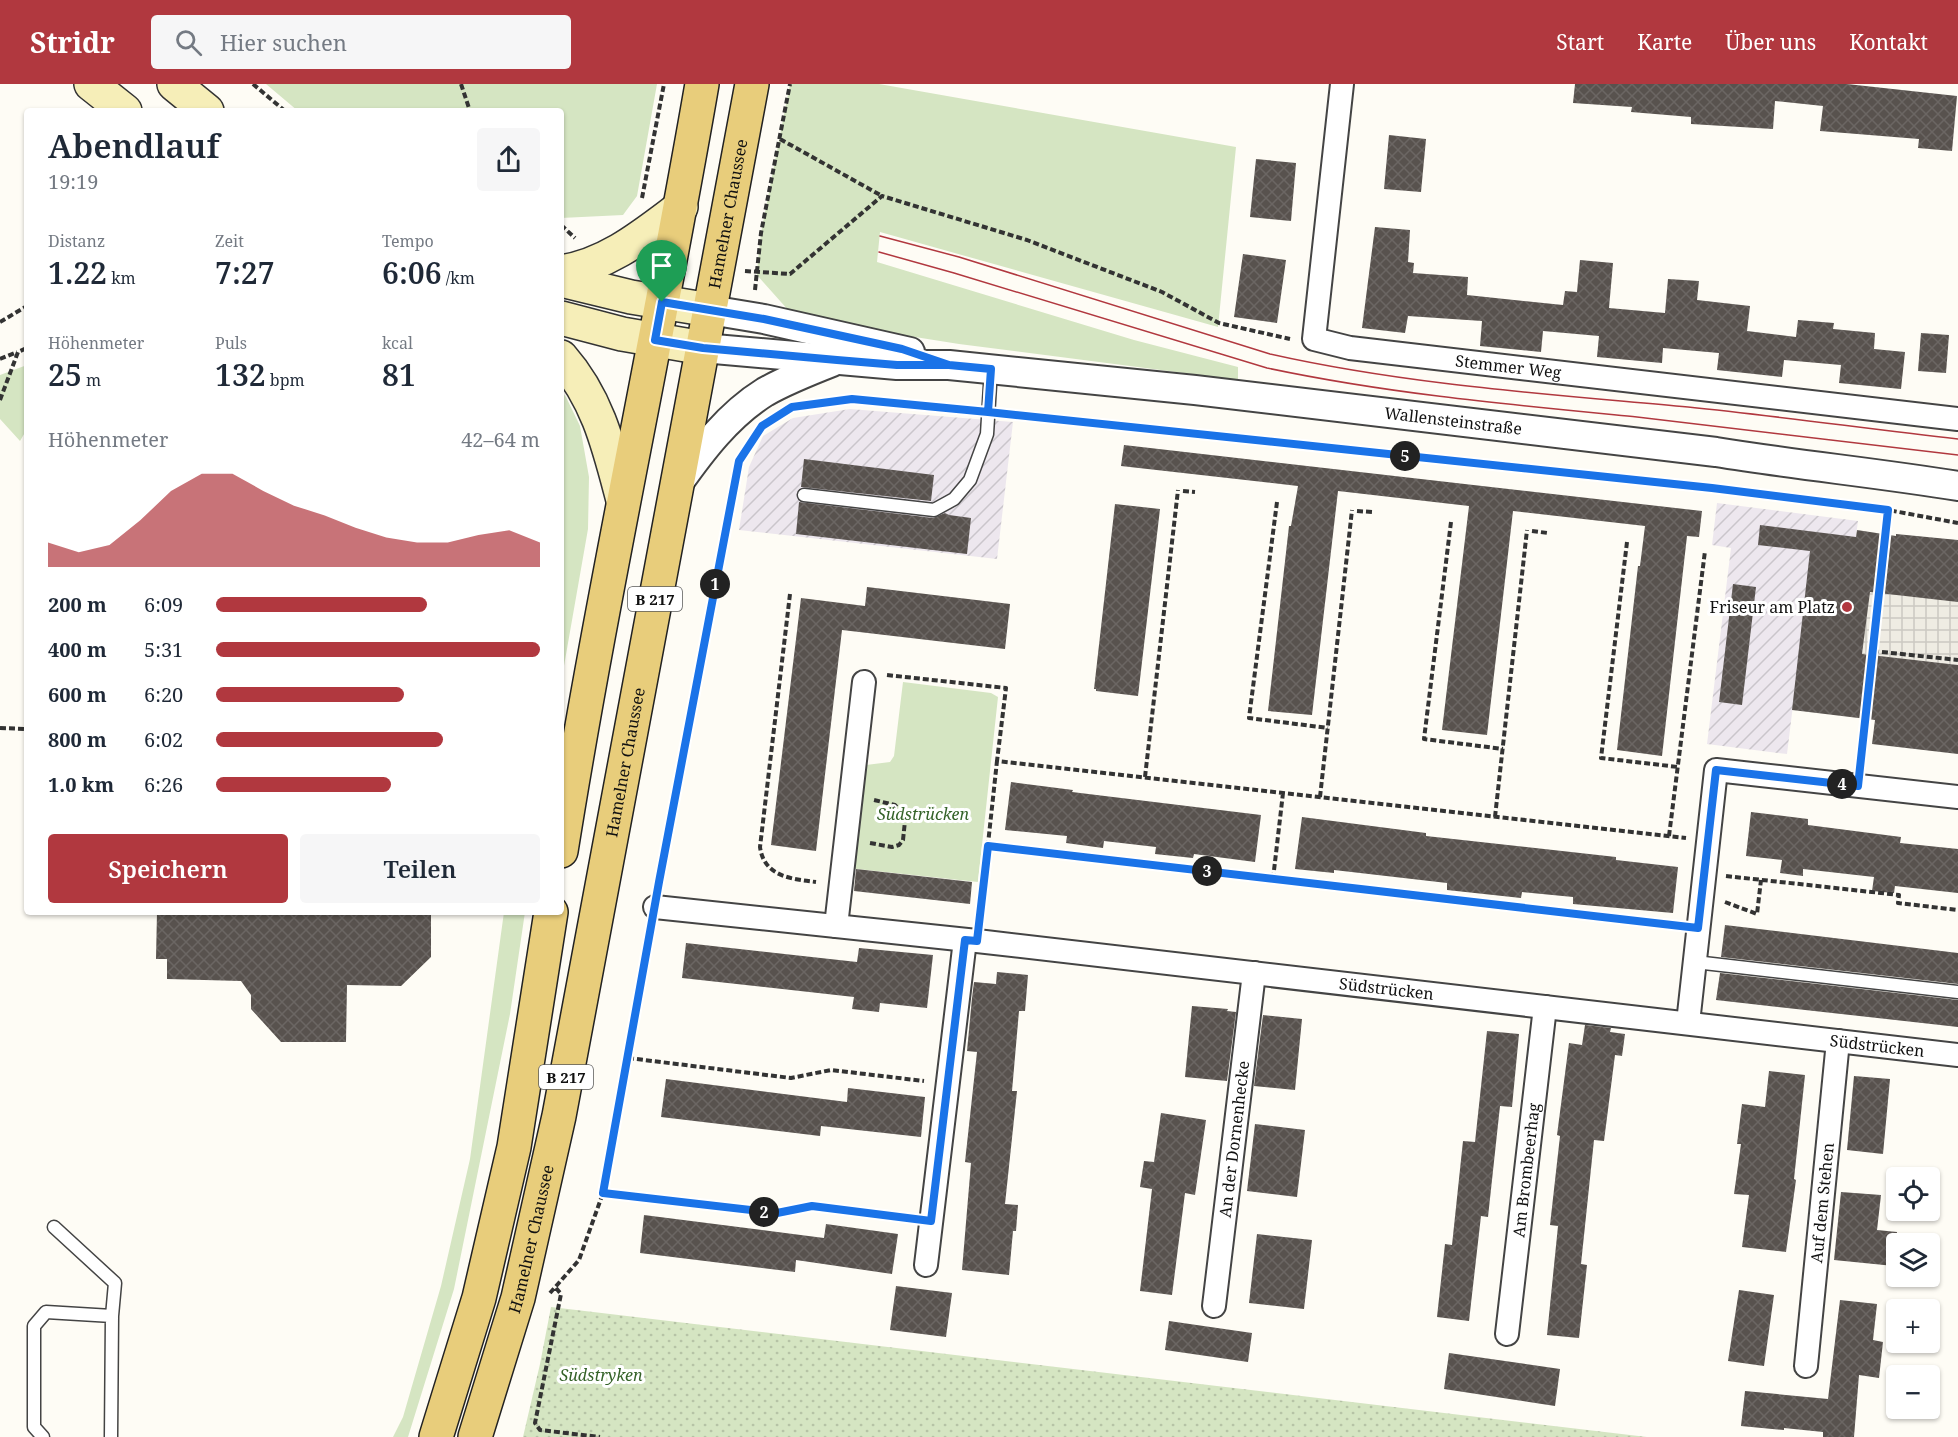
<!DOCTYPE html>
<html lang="de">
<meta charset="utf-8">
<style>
:root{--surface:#fff;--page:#f6f6f7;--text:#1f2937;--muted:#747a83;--accent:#b1383f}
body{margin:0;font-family:"Noto Serif",serif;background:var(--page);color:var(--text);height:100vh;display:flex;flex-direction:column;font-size:22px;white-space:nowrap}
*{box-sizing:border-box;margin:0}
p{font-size:20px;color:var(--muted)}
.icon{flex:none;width:33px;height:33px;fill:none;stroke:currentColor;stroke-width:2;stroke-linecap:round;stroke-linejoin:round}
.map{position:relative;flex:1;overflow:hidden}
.panel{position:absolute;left:24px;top:24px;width:540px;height:807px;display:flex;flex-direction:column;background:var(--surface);border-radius:6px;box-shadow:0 2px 4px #0004}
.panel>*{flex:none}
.controls{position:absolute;left:1886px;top:1083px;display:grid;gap:12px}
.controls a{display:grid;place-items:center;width:54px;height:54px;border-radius:6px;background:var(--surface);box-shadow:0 2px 4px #0004;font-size:30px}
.pin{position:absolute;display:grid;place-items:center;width:51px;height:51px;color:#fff;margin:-62px -26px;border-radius:50% 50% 50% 0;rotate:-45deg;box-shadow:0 0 6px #0007}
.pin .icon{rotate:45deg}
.km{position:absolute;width:30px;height:30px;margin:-15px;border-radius:50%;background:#222;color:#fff;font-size:16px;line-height:30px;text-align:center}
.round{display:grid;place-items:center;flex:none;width:63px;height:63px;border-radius:6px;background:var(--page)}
.head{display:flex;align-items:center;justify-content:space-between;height:102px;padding:0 24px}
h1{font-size:33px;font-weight:600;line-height:45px}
.metrics{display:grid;grid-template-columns:repeat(3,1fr);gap:9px;height:102px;padding:6px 24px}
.metrics div{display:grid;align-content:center}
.metrics b{font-size:30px;font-weight:600}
.metrics small{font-size:16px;font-weight:400}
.metrics p{font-size:16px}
.chart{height:168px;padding:12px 24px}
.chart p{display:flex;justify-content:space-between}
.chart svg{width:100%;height:108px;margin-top:6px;fill:var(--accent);opacity:.7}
.cta{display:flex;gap:12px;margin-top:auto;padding:12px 24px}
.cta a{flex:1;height:69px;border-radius:6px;background:var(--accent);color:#fff;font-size:24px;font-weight:600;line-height:69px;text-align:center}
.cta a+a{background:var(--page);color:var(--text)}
ul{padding:0 24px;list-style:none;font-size:20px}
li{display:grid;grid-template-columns:96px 72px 1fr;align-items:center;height:45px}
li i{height:15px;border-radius:8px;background:var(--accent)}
header{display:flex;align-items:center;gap:36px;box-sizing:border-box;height:84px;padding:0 30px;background:var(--accent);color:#fff}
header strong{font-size:28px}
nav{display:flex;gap:33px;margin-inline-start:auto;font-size:21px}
.search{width:420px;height:54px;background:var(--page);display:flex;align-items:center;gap:15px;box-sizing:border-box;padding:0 21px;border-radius:6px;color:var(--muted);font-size:22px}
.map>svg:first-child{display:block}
</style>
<header>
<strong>Stridr</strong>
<div class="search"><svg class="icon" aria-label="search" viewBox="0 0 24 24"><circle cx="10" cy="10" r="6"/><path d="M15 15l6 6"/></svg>Hier suchen</div>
<nav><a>Start</a><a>Karte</a><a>Über uns</a><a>Kontakt</a></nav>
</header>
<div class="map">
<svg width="1958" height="1353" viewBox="0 0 1958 1353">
<defs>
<pattern id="industrial-furrows" width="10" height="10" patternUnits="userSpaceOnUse" patternTransform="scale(1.5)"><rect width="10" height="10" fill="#ede7ee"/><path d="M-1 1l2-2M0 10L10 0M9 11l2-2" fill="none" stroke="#cac5cb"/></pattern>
<pattern id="garden-dots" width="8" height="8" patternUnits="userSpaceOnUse" patternTransform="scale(1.5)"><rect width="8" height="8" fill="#d5e5c2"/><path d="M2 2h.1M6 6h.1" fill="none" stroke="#b6c3a6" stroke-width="1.8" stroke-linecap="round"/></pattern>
<pattern id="plaza-grid" width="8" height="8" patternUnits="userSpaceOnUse" patternTransform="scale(1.5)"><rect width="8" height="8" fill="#efece3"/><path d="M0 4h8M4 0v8" fill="none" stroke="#ccc9c2"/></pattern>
<pattern id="building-cross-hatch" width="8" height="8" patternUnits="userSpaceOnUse" patternTransform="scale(1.5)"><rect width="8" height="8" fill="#58524e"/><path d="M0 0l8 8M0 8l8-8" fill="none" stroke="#6b6663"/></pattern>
</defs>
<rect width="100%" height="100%" fill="#fefcf5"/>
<path fill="url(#industrial-furrows)" d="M850,325L1013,338L997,475L739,446L749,383L763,352L793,334Z
M1717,419L1858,437L1856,452L1858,453L1811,474L1787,670L1707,660L1731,464L1712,461Z"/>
<path fill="#d5e5c2" d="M266,0H657L637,112L623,131L561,134V27H298Z
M790,0H879L1236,63L1218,243L880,148L877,178L1134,256L1238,283V296L959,260L871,246L789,227L757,191V187L761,149Z
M27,281V345L20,357L0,335V291Z
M561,306L566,313L580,342L589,393L588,445L561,599Z
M903,598L991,609L998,613L978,798L848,784L866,681L890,678L894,672Z
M504,828H525L510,930L454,1205L408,1353H393L403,1333L441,1202L470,1075Z"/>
<path fill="url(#garden-dots)" d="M551,1223L1647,1353H523L540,1280Z"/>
<path fill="url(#plaza-grid)" d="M1877,449L1958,502V581L1862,570Z"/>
<path fill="url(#building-cross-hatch)" d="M1575,0H1847L1957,12L1952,67L1918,64L1919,55L1820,47L1823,22L1775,17L1773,45L1691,40V33L1631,28L1632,23L1573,19Z
M1389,51L1426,55L1421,108L1384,105Z
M1256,75L1296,79L1291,137L1250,133Z
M1375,143L1410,146L1408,178L1414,179L1413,189L1468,193L1467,211L1563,221L1565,207L1577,208L1580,176L1613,179L1609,224L1665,229L1668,195L1699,197L1697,216L1750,222L1747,247L1796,253L1798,236L1834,239L1833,245L1875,249L1874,265L1905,268L1901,305L1839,299L1841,281L1784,276L1782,293L1717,286L1719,269L1663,264L1662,279L1597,273L1599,252L1543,247L1541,268L1480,262L1482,237L1408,232L1405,249L1362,244Z
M1243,170L1286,176L1277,239L1234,233Z
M1921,249L1949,251L1946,289L1918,287Z
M1124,361L1702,427L1699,453L1687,452L1662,672L1617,666L1638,482H1640L1645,442L1513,427L1487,651L1442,646L1469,422L1338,407L1312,631L1268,627L1289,442H1291L1298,402L1121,382Z
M804,375L934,391L931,417L801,403Z
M799,418L933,434L945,429L949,431L971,434L967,470L796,450Z
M1115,420L1160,425L1138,612L1096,607V605H1094Z
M1760,441L1856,453L1857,446L1896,452V450L1958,456V518L1870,508L1862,570L1958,581V670L1872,660L1875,636L1792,626L1810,467L1758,461Z
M1733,500L1756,503L1742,621L1719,618Z
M867,503L1010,520L1005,565L842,546L816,767L771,761L801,514L865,522Z
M1011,698L1073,706L1072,708L1261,731L1255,778L1194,770L1193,774L1155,770L1156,763L1104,757L1103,764L1066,759L1067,752L1005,746Z
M1751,728L1808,735V741L1901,753L1900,759L1958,765V809L1895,802L1894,809L1872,807L1874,793L1803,785V792L1780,789L1782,776L1746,772Z
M1302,733L1426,749V752L1616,773V776L1678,783L1673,829L1573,820V813L1522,808L1521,814L1447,806V799L1334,786V789L1295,785Z
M856,785L972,798L970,820L854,807Z
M157,828H431V873L401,902L347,901L346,958H281L251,925V911L241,897L167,895V875H156Z
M1725,841L1958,869V900L1721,873Z
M686,859L857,878L859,864L933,871L927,924L880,919L879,928L852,925L854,913L682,894Z
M997,888L1028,891L1025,927H1019L1012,1007H1017L1005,1120L1018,1121L1016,1147H1013L1009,1191L962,1186L971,1079L965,1078L977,968L967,967L972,914L974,898L996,900Z
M1720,889L1958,916V943L1716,916Z
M1192,922L1228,925L1227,927L1236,928L1227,997L1185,993Z
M1263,931L1302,935L1295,1006L1254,1002Z
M1585,941L1611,944L1610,948L1625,950L1622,972L1615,971L1604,1057L1594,1056L1581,1180L1587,1181L1579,1254L1547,1251L1558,1142L1550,1141L1560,1052L1557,1051L1569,959L1582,961Z
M1487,947L1519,950L1512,1023L1500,1022L1488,1133L1481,1132L1469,1237L1437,1233L1445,1160L1452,1161L1463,1057L1475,1058Z
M1769,987L1805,991L1794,1095L1796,1096L1786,1168L1742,1163L1749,1111L1734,1110L1741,1060H1737L1742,1020L1765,1023Z
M1854,992L1890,995L1883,1070L1847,1066Z
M666,995L847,1018L848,1004L925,1013L921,1053L821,1042L820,1052L661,1033Z
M1161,1029L1206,1036L1195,1111L1185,1109L1172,1211L1140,1207L1152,1105L1140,1103L1144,1077L1154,1078Z
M1255,1040L1305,1046L1297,1113L1247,1107Z
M1841,1108L1881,1111L1877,1146L1897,1148L1894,1182L1834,1176Z
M644,1131L824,1154L826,1140L898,1150L892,1190L796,1176L795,1188L640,1169Z
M1257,1150L1312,1156L1304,1225L1249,1219Z
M896,1202L952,1209L946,1253L890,1246Z
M1739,1206L1774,1211L1764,1282L1728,1277Z
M1840,1216L1877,1220L1873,1256L1883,1258L1879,1294L1859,1291L1854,1353H1823V1348L1784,1344V1346L1741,1342L1745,1307L1828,1315Z
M1169,1237L1252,1249L1248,1278L1165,1266Z
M1449,1269L1560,1285L1555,1322L1444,1305Z"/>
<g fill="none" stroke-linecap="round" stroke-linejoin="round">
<defs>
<path id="service" d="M804,411L934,426L954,415L970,396L987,350L991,285
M1695,878L1958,908
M54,1143L115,1199L112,1232
M43,1353L34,1343V1242L46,1228L112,1232L111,1353"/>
<g id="minor">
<path id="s1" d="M1342,0L1314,255L1350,264L1958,335"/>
<path id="s2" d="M655,823L977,857L1958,971"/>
<path d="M836,842L864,598"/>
<path d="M1688,939L1716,686L1958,713"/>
<path d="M926,1181L965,856"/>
<path id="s3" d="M1214,1222L1254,889"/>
<path id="s4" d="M1507,1250L1545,923"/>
<path id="s5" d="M1806,1282L1838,957"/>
</g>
<g id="tertiary">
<path d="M710,226L764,235L910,268"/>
<path id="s6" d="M703,264L897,281H949L1195,306L1716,368C1796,381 1878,389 1958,402"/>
<path d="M677,401C701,367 728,331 765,308C786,296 809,287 832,278"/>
</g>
<path id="secondary" d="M91,0L125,27
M174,0L207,27
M561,188C608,181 645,150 681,123
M561,196L631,213L710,226
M561,234L622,250L703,264
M561,273C598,315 609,363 623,416"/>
<g id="primary">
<path d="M561,767C602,510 658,256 702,0"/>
<path d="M436,1353L479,1214L514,1063L551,828"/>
<path id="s7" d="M475,1353L518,1214L559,1032L752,0"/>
</g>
</defs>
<use href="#service" stroke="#444" stroke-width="15"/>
<use href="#minor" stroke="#444" stroke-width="26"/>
<use href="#tertiary" stroke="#444" stroke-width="32"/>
<use href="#secondary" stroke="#333" stroke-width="36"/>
<use href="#primary" stroke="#222" stroke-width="36"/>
<path stroke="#333" stroke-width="4" stroke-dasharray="6 3" stroke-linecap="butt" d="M253,0L285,27
M461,0L470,27
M780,55L882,112
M642,114L664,0
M561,141L575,154
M745,187L790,190L882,112L1027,156L1162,208L1219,239L1290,255
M755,206L761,149L790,0
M0,238L27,222
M0,275L17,268
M0,316L18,268L27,264
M799,322L852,315L971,327
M1005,330L1712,404L1888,426L1958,439
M1183,407L1195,408
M1277,418L1249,634L1328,644
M1357,427L1372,428
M1451,438L1424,655L1503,665
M1532,447L1548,449
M1627,458L1601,674L1678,683
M790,510L760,763C764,793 792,795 816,798
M1873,567L1958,576
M887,591L1006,604L997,677L1686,754
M0,644L27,645
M1861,679L1888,426
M1145,693L1178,406
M1320,713L1352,426
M1495,733L1527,446
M1669,752L1705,467
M870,759L892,763L899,761L903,756L905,737L903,730L895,721L874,716
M988,762L1677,841
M1726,792L1899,811L1898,819L1958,826
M1273,795L1283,709
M658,800L739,377L755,352
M1725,818L1757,830L1761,796
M980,834L997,677
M628,974L791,994L831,986L924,997
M603,1109L777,1129L812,1122L910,1135
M556,1204L561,1210L535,1339L540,1346L600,1353
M550,1209L579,1176L603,1109L650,846"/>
<use href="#service" stroke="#fff" stroke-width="12"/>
<use href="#minor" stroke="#fff" stroke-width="22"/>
<use href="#tertiary" stroke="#fff" stroke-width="28"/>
<use href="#secondary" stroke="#f6eeb8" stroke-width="33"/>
<use href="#primary" stroke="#e8cd7b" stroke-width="33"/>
<path stroke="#b1383f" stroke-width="1.5" d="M880,152L959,173L1270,270C1408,301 1548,310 1688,323C1778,332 1868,345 1958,355
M879,168L954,189L1267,284C1389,310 1513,321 1637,333C1744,345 1851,358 1958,371"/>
</g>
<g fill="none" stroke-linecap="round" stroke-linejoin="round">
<defs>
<path id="route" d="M662,218L764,235L902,265L949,281L991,285L988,328L852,315L792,323L762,342L739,377L659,798L603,1109L777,1129L812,1122L931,1137L965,856L977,857L988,762L1698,844L1716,686L1858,702L1888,426L1712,404L988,328L991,285L949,281H897L837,276L703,264L655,256L662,218"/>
</defs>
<use href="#route" stroke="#fff" stroke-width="12"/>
<use href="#route" stroke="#1a73e8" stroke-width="8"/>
</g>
<circle fill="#b1383f" stroke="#fff" stroke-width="2" cx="1847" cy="523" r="6"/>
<g text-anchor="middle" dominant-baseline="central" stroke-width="6" stroke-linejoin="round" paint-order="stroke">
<g fill="#fff" stroke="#585858" stroke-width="1.5">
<rect x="628" y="503" width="54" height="24" rx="4.5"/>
<rect x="539" y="981" width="54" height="24" rx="4.5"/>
</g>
<g font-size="15" font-weight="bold" fill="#111">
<text x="655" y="515">B 217</text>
<text x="566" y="993">B 217</text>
</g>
<g font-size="16" fill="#111" stroke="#fff">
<text stroke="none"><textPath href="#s7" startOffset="1250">Hamelner Chaussee</textPath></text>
<text stroke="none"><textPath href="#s1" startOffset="453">Stemmer Weg</textPath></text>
<text stroke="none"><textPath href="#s6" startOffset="754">Wallensteinstraße</textPath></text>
<text stroke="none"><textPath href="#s7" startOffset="692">Hamelner Chaussee</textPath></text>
<text stroke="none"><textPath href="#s2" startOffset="736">Südstrücken</textPath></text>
<text stroke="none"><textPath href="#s2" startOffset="1230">Südstrücken</textPath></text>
<text stroke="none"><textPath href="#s3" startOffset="168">An der Dornenhecke</textPath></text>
<text stroke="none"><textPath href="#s4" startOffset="165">Am Brombeerhag</textPath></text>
<text stroke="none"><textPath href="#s5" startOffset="164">Auf dem Stehen</textPath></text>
<text stroke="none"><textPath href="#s7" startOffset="206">Hamelner Chaussee</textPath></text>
</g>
<g font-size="16" fill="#111" stroke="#fff" text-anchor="end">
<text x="1835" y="523">Friseur am Platz</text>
</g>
<g font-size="16" font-style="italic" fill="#346228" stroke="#fff">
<text x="923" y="730">Südstrücken</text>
<text x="601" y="1291">Südstryken</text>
</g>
</g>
</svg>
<div class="controls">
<a><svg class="icon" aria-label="locate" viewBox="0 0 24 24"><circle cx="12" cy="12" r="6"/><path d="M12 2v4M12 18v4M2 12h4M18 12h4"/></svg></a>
<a><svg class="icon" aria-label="layers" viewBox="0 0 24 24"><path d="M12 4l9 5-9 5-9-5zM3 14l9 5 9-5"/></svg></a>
<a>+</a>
<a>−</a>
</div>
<div class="pin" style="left:662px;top:218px;background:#1e9e55"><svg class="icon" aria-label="arrive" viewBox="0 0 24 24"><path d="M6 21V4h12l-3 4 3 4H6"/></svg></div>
<b class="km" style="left:715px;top:500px">1</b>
<b class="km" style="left:764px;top:1128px">2</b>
<b class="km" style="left:1207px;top:787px">3</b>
<b class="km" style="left:1842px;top:700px">4</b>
<b class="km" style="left:1405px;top:372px">5</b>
<section class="panel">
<div class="head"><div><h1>Abendlauf</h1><p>19:19</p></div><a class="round"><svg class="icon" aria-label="share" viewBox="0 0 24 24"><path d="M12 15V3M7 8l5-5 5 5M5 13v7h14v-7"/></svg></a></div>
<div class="metrics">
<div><p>Distanz</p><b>1.22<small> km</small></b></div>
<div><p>Zeit</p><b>7:27</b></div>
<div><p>Tempo</p><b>6:06<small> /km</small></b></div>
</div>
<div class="metrics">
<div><p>Höhenmeter</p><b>25<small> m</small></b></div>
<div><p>Puls</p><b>132<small> bpm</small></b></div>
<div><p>kcal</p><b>81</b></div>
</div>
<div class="chart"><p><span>Höhenmeter</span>42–64 m</p>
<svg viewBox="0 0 160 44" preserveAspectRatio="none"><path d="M0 44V34L10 38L20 35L30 25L40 13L50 6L60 6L70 13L80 19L90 23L100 28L110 32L120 34L130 34L140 31L150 29L160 34V44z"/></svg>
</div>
<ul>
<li><b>200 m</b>6:09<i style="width:65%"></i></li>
<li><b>400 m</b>5:31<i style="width:100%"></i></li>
<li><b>600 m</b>6:20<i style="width:58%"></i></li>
<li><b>800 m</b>6:02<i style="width:70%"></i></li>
<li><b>1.0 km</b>6:26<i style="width:54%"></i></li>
</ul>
<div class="cta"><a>Speichern</a><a>Teilen</a></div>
</section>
</div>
